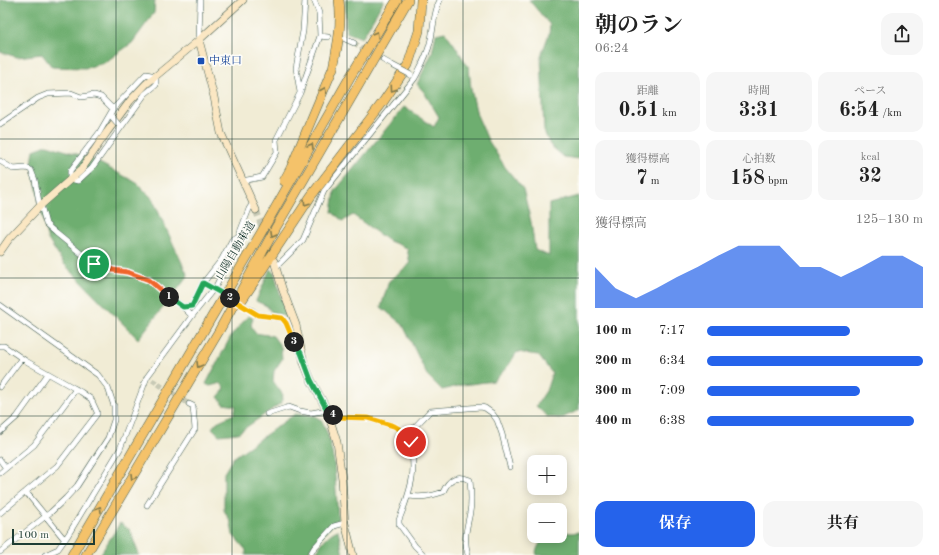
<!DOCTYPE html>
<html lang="ja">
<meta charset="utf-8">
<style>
:root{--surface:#fff;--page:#f6f6f6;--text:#222;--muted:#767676;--accent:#2563eb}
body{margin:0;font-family:"Old Standard TT","Noto Serif JP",serif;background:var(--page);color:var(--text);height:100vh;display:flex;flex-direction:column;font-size:15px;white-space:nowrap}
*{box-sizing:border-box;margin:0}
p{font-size:13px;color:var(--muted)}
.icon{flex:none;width:22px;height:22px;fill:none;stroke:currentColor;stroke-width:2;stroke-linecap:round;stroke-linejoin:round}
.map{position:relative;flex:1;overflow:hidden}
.panel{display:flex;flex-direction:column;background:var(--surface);width:360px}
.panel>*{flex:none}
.fabs{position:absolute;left:527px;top:455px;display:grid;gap:8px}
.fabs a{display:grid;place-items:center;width:40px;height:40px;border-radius:8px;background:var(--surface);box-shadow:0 2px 10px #0003;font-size:20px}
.scale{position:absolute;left:12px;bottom:10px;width:83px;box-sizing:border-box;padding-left:4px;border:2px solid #1f3d34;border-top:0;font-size:11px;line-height:14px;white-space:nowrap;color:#1f3d34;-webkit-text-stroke:3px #fdfcf7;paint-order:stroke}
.pin{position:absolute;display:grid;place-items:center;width:34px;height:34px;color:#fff;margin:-17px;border:2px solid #fff;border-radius:50%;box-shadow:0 1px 4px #0007}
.km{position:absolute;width:20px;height:20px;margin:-10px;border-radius:50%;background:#222;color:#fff;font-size:11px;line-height:20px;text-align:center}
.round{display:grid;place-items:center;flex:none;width:42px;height:42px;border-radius:12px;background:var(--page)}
.head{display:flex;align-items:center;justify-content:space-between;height:68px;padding:0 16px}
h1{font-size:22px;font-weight:700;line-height:30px}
.figures{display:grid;grid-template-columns:repeat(3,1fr);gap:6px;height:68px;padding:4px 16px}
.figures div{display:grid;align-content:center;border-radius:10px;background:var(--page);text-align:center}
.figures b{font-size:20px;font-weight:700}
.figures small{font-size:11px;font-weight:400}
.figures p{font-size:11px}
.chart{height:112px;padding:8px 16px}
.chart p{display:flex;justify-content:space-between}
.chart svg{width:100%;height:72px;margin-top:4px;fill:var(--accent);opacity:.7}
.cta{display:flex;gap:8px;margin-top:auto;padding:8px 16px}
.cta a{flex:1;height:46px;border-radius:12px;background:var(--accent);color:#fff;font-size:16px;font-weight:700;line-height:46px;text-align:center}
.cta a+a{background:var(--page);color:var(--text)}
ul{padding:0 16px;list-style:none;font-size:13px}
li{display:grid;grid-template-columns:64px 48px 1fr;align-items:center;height:30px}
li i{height:10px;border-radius:5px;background:var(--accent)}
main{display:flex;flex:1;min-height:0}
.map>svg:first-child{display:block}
</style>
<main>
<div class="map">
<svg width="579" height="555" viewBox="0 0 579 555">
<rect width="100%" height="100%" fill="#fdfcf7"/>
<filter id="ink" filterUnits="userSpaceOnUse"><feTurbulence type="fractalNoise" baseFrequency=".025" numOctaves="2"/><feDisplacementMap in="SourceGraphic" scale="8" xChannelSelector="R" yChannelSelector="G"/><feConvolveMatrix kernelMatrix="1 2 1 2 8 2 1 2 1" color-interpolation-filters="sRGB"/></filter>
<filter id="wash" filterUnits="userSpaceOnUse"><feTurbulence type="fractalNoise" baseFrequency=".012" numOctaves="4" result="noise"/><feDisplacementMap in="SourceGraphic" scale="16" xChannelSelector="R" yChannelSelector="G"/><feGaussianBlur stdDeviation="0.9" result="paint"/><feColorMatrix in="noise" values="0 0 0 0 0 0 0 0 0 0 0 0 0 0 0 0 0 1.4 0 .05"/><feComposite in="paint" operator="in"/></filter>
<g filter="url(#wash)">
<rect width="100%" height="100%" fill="#f1ecd5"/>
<path fill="#6eae70" stroke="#467652" d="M0,0H155L154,13L132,43L104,63L86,68L52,67L42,54L17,57L0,52Z
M345,0H384L362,38L346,32Z
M529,0H579V159L564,157L550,145L544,131L541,56L549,34L550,25Z
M445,32L454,44L469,68L471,89L477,115L488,140L505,167L523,189L531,222L535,250L549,256V204L579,196V410L562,418L548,417L536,406L546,391L552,373L538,355L517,352L508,366L494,381L462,385L442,390L427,375L403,325L381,307L389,281L410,264L407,248L387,240L353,215L343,221L332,212L335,191L404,107L434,127L439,117L424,92L417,84L432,53L436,34Z
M47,145L90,158L137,183L152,198L188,276L138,339L64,264L47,238L32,164L34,150Z
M270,269L274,272L281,297L288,313V320L282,315L271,312L267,306L256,301Z
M248,316L253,318L251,325L255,333L273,336L281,347L282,359L274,371L273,381L283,395L281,403L238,433L219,435L212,428L217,422L234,414L236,406L224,404L218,397L225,389L221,383L210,386L206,384L231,336Z
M295,414L315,416L322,421L328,435L334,462L338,519L312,546L307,555H246V550L233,535L231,523L224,510V473L233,458Z
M120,523L130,530L139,555H100Z
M338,530L343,555H315C319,546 328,533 338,530Z
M560,531L571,533L579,532V555H537L536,552C541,538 545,536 560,536Z"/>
</g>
<g filter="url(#ink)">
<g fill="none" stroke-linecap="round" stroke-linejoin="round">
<path stroke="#c7c9b5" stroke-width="5" stroke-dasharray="5 2.5" stroke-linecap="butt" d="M354,43L383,60
M152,380L189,404"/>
<path stroke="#c7c9b5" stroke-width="7" stroke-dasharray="7 3.5" stroke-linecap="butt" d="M256,210L269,245"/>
<defs>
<path id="street" d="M320,36L328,37
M345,39L354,43
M199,40L200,0
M383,60L392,65
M146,74L156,76V85L145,94L92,168L78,181L70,179V171L99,133L113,109Z
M300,92L296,68L303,31L305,0
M0,124L38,98L48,94L71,93L81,97L94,95L101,97L113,109
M0,161L13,169L26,168L31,170L35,180L39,202L41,205L46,224L56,233L94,264L113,270L127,272L149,280L183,307L192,316
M242,181L262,177L277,152L276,140L300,93L320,36L319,13L314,0
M276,267L303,240L324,191L415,78C421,66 427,56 430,43C434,29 433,13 440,0
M0,305L98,375L108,388L114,406V420L108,438L77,486L66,498L51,512L0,552
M183,307L192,306L203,283L222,259L232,240L237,237
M253,311L258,315L282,318L286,323L295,345L300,352
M0,346H4L26,361L81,392L91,399L97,412V414L57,466L0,513
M0,387L21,359
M267,414L289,407L300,411L311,413L327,410L335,417L368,418L394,426L408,434C418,469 412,487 399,520V524L415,546L424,555
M0,432L17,417L48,374
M408,434L430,411L481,407L485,408L492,413L497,420L502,434L510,467
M0,460L6,468
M0,473L34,445L76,389
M26,492L65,540
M409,496C422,498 431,496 443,492C449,479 456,474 470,480C471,491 472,502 470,512C467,529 463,537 468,555
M147,505L195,429L193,406L189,404
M45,555L58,549L68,535L120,449L147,377L192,316L216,286L229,260L249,209L253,203
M310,555L314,548L334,526L345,523"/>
<path id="secondary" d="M199,40L214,97L221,133L256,210
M0,252L9,239L41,205L81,170L107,132L130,101L146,84L199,40L243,0
M274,261L282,288L296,325L304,363L311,380L327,410L337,442L342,479L345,523L353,555"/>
<path id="highway" d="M284,181L291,168L333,68C338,45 342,23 339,0
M240,303L311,196L383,102L408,65L419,31L421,0
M72,555L261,233L350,77L397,0
M86,555L219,331L275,229L408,0"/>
</defs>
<use href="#street" stroke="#3e574c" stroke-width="6"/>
<use href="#secondary" stroke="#3e574c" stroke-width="8"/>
<use href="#highway" stroke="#3e574c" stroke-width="10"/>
<use href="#street" stroke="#fff" stroke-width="5"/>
<use href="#secondary" stroke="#fbe7c3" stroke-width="7"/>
<use href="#highway" stroke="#f4c26a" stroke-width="9"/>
<defs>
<path id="street-bridge" d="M392,65L411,75
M112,117L119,125
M205,284L253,311"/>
</defs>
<use href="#street-bridge" stroke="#3e574c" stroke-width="6" stroke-linecap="butt"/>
<use href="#street-bridge" stroke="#fff" stroke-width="5"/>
</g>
<defs><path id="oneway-chevron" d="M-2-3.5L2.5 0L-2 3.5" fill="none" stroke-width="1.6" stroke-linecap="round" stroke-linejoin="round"/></defs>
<g stroke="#7f794c">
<use href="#oneway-chevron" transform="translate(376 34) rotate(-59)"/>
<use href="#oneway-chevron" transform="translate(393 89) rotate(125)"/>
<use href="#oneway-chevron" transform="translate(324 90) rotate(-68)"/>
<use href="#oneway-chevron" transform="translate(311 146) rotate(-60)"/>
<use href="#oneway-chevron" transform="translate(306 203) rotate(123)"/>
<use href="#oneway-chevron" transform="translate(273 234) rotate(119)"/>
<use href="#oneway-chevron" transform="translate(199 365) rotate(121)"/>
<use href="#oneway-chevron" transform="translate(133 477) rotate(121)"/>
<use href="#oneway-chevron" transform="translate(99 509) rotate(-59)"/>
</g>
</g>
<g fill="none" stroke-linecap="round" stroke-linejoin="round" filter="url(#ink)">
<defs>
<path id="split-1" d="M94,264L113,270L127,272L149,280L169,297"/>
<path id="split-2" d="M169,297L183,307L192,306L203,283L230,298"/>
<path id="split-3" d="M230,298L258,315L282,318L286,323L294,342"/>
<path id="split-4" d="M294,342L301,353L311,380L327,410L333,415"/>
<path id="split-5" d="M333,415L335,417L368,418L394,426L408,434L411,442"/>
</defs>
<use href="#split-1" stroke="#fff" stroke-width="8"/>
<use href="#split-2" stroke="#fff" stroke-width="8"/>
<use href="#split-3" stroke="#fff" stroke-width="8"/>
<use href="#split-4" stroke="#fff" stroke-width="8"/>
<use href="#split-5" stroke="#fff" stroke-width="8"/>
<use href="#split-1" stroke="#f0652b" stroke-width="5"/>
<use href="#split-2" stroke="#22a559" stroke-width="5"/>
<use href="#split-3" stroke="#f5b400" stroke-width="5"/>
<use href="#split-4" stroke="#22a559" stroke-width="5"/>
<use href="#split-5" stroke="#f5b400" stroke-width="5"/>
</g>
<path fill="none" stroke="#1f3d34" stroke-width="1" stroke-opacity="0.55" d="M116,0V555M232,0V555M347,0V555M463,0V555M0,139H579M0,278H579M0,416H579"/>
<rect fill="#1a4fb4" stroke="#fdfcf7" stroke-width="1.5" x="197" y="57" width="8" height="8" rx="2"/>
<g text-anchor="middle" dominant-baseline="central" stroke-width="3.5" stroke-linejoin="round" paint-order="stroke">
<g font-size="11" fill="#164399" stroke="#fdfcf7" text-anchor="start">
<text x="209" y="61">中東口</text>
</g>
<g font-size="11" fill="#1f3d34" stroke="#fdfcf7">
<text transform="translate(236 251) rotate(-59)">山陽自動車道</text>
</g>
</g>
</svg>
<div class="fabs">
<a>+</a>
<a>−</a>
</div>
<div class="scale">100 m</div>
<div class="pin" style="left:94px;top:264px;background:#1e9e55"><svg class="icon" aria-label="arrive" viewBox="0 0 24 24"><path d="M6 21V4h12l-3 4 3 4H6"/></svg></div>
<div class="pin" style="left:411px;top:442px;background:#d93025"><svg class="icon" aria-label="check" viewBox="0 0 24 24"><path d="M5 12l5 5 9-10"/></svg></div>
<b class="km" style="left:169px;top:297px">1</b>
<b class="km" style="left:230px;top:298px">2</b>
<b class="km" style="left:294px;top:342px">3</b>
<b class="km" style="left:333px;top:415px">4</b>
</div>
<section class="panel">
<div class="head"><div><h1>朝のラン</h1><p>06:24</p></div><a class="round"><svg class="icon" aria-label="share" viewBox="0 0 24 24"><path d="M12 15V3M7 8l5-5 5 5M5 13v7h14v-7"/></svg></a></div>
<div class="figures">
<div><p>距離</p><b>0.51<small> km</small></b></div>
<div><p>時間</p><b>3:31</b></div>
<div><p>ペース</p><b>6:54<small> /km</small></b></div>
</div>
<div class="figures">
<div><p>獲得標高</p><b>7<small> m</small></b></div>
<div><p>心拍数</p><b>158<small> bpm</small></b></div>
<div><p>kcal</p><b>32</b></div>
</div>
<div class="chart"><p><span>獲得標高</span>125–130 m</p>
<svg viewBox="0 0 160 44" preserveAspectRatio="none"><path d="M0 44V19L10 32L20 38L30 32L40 25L50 19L60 12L70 6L80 6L90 6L100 19L110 19L120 25L130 19L140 12L150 12L160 19V44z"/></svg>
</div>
<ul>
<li><b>100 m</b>7:17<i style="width:66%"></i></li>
<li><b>200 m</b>6:34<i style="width:100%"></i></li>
<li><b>300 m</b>7:09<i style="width:71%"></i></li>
<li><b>400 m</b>6:38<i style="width:96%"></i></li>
</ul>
<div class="cta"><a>保存</a><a>共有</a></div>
</section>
</main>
